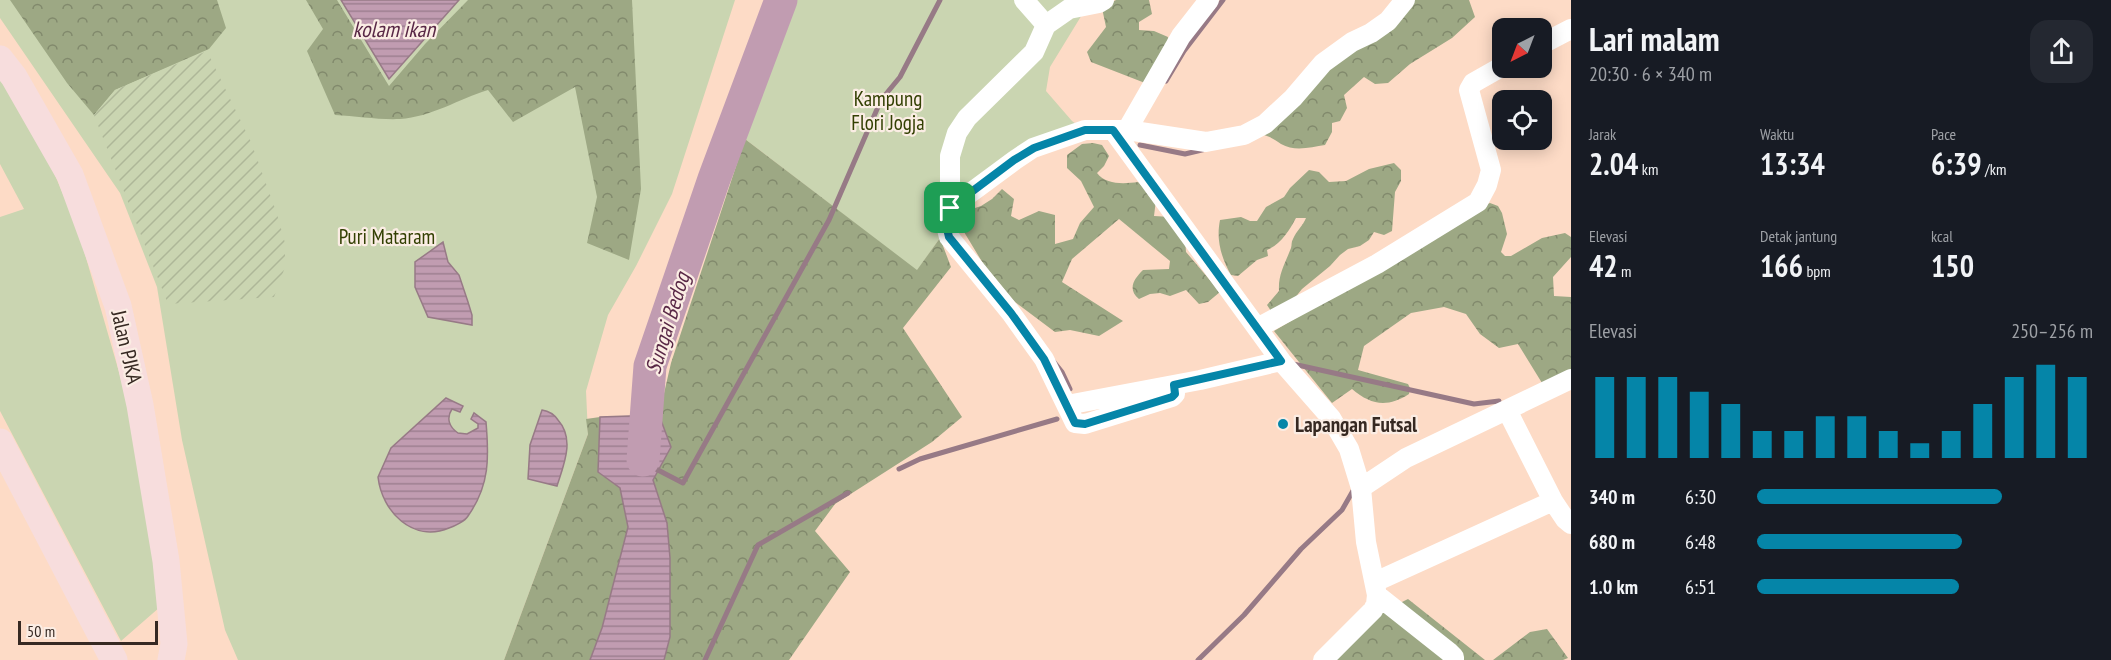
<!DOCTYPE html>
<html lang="id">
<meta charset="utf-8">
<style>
:root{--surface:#171b24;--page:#242831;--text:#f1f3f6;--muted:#9ea1a6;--accent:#0585a8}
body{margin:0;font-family:"PT Sans Narrow",sans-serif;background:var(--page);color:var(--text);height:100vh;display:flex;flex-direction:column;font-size:22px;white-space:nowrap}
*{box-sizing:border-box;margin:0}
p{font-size:20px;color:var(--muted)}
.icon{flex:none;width:33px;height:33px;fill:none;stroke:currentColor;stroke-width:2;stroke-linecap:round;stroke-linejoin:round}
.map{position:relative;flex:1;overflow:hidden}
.drawer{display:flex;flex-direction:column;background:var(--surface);width:540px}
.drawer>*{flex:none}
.needle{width:39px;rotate:222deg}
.fabs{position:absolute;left:1492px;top:18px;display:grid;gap:12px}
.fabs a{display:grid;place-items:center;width:60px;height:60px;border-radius:12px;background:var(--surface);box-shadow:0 3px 15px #0003;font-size:30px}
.scale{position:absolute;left:18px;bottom:15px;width:140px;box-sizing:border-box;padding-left:6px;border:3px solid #362922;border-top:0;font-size:16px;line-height:21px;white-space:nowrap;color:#362922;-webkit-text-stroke:4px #fbede4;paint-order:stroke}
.pin{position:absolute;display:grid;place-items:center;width:51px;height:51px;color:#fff;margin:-26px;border-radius:12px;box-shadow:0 3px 9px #0006}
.round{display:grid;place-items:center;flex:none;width:63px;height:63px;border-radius:18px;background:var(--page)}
.overview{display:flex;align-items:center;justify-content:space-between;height:102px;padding:0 18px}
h1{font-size:33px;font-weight:800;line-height:45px}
.metrics{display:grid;grid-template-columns:repeat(3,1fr);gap:9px;height:102px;padding:6px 18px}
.metrics div{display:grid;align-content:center}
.metrics b{font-size:30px;font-weight:800}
.metrics small{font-size:16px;font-weight:400}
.metrics p{font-size:16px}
.chart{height:168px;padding:12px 18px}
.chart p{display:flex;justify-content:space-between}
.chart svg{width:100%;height:108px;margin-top:6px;stroke:var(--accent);stroke-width:6}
ul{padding:0 18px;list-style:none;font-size:20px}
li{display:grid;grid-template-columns:96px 72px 1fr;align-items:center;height:45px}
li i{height:15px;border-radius:8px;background:var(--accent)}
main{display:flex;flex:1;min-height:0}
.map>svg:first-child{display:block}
</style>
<main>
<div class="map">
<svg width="1571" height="660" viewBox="0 0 1571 660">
<defs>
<pattern id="forest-crowns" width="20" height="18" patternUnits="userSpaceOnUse" patternTransform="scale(1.5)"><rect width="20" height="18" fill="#9da884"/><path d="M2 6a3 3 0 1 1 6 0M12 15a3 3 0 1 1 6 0" fill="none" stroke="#81896c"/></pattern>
<pattern id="garden-furrows" width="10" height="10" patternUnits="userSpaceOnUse" patternTransform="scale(1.5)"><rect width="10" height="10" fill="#cad5b1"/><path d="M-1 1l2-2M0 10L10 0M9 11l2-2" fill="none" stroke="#aeb798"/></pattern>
<pattern id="water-rules" width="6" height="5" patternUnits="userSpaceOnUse" patternTransform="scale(1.5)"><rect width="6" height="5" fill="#c19cb1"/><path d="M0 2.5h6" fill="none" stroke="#9e7f90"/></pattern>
</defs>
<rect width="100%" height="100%" fill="#fddbc6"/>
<path fill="#cad5b1" d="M0,0H735L672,194L636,266L608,315L586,391L588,434L504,660H238L225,630L182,440L157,287L120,193L0,18Z
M794,0H1091L1050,67L1046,91L1072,121L1080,127L943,207L940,238L917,271L745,139Z
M0,77L47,156L78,230L130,410L160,607L121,641L0,411V217L24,209L0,164Z"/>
<path fill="url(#forest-crowns)" d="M10,0H217L226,28L209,49L115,90L94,115L67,83Z
M306,0H337L389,86L425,44L468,0H632L641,189L629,260L587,243L597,197L575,87L513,122L488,90C459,99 431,117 400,119C379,120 356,116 335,115L307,51L323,29Z
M1116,0H1149L1152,14L1139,22V30L1154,31L1168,37L1167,49L1145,83L1091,62L1087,52L1106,27L1102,8Z
M1414,0H1469L1475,17L1452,38L1410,64L1388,83L1375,84L1364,77L1344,95L1347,108L1340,121L1332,123V132L1325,145C1311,147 1295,152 1281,144C1275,140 1271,137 1264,135L1318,76Z
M745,139L917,270L940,238L951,267L903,328L962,417L932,442L835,504L815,531L850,572L789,660H664L670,637V558L667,523L653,480L671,447L659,415L671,363Z
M1093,143L1102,145L1109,156L1104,166L1097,173C1106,185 1124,184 1138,182L1156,200L1154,216L1171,217L1185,238L1186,252L1220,292L1208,302L1199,304L1186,290L1170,296L1160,293L1150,294L1139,299C1127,289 1134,279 1143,270L1169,269L1170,261L1119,219L1072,259L1062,282L1123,321L1099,336L1070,330L1055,332L1015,302L984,265L961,227L964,217L969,210L981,206L992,199L1002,189L1014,199L1011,216L1019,220L1039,211L1055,215V244L1073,239L1080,223L1094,207L1081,181L1067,168V155L1082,144Z
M1394,163L1401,170V181L1395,192L1392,231L1384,235L1374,232L1369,240L1360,246L1348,249L1340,255L1330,266L1302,289L1294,299L1271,311L1267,305L1279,291C1278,274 1285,264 1291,248C1292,245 1291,242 1293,239C1296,231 1303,226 1306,218H1296C1289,231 1281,244 1267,250L1268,256L1257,260L1238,276L1231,275C1221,257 1216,240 1220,220L1241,217L1250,221H1257L1266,207L1284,197L1290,188L1309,170L1319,172L1329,182L1346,181L1369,169Z
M1490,203L1498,206L1502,213L1507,234L1501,252L1505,256H1511L1542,238L1565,233L1571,237V257L1553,277L1554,296L1571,297V369L1542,383L1518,344L1499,348L1480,334L1466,314L1444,307L1411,313L1364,346L1358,370L1408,384L1410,388L1409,394C1387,408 1371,405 1352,389L1332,403L1274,331L1423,242L1473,209Z
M600,417L598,472L620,488L628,527L602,628L590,660H504L588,434L586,419Z
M1408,599L1485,660H1336L1364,621Z
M1547,629L1568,658L1563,660H1493L1530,632Z"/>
<path fill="url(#garden-furrows)" d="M207,51L251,142L277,214L285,243V267L274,297L168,304L94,115L115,90Z"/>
<path fill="url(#water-rules)" stroke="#977a86" stroke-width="1.5" d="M341,0H459L389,79Z
M443,242L448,262L459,275L468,302L472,315V325L428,317L415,287V262Z
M446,398L463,406L460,412L452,409C446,418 449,427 458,433L467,434L478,428V424L471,419L474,413L486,422C489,457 490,485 468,516C465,521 455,526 449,528C413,543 382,512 378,477L391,448Z
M542,410C549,411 554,414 558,420C575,439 564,464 557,486L528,479L530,445Z
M659,415L671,447L653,480L667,523L670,558V637L664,660H590L602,628L628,527L620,488L598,472L600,417Z"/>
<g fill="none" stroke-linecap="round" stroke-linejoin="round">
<path stroke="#977a86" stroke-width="5" d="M1166,81L1184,51L1223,0
M1140,145L1185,154L1206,149
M1054,362L1062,372L1070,389
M1293,364L1474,404L1499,401
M654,468L683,483L829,220L881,100L900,77L940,0
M899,469L920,459L1057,419
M705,660L758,545L848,493
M1198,660L1244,615L1301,549L1342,510L1354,489"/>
<path stroke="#c19cb1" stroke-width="33" d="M643,460L650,366L714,179L781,0"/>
<path stroke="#fff" stroke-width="20" d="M1024,0L1046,25
M1542,44L1571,29
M1113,130L1281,361L1331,418L1349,449L1361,488
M1127,130L1181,36L1209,0
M950,208V156L957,133L967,118L1034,52L1046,25L1069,9L1099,3L1104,0
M1257,328L1377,264L1478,202L1487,185L1491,170L1469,90L1473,83L1503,66
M1174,385L1175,394L1172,397L1085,424L1075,423L1044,359L1011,313L949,237L945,221L950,208L1015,160L1033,148L1085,130H1127L1206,142L1244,135L1265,124L1293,98L1323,63L1352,42L1371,33L1388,21L1405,0
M1067,405L1200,380L1281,361
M1507,410L1553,501L1565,519L1571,524
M1375,582L1553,501
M1377,595L1449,652L1454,657V660
M1323,660L1373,610L1376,604L1377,595L1366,542L1361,488L1406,458L1571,379"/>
<path stroke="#f7dddd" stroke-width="27" d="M0,59L14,77L70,175L118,306L140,405L166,561L174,644L171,660
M0,442L114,660"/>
</g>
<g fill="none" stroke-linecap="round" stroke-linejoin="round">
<defs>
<path id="route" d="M1085,130H1113L1281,361L1174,385L1175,394L1172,397L1085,424L1075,423L1044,359L1011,313L949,237L945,220L950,208L1014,160L1034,148Z"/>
</defs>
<use href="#route" stroke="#fff" stroke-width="12"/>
<use href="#route" stroke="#0585a8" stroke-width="8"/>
</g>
<circle fill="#0585a8" stroke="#fbede4" stroke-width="2" cx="1283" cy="424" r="6"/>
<g text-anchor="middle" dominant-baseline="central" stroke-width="4.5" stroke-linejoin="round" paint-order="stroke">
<g font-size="21" fill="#334003" stroke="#fbede4">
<text x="888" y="98">Kampung<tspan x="888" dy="24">Flori Jogja</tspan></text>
<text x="387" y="236">Puri Mataram</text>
</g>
<g font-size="21" fill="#362922" stroke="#fbede4">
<text transform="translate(127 347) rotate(77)">Jalan PJKA</text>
</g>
<g font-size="21" font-weight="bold" fill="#362922" stroke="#fbede4" text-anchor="start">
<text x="1295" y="424">Lapangan Futsal</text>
</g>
<g font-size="22" font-style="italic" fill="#592846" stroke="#fbede4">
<text x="394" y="29">kolam ikan</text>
<text transform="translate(667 323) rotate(-73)">Sungai Bedog</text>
</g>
</g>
</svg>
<div class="fabs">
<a><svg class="needle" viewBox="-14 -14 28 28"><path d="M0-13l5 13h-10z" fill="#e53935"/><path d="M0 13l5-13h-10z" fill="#9ea1a6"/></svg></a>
<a><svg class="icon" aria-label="locate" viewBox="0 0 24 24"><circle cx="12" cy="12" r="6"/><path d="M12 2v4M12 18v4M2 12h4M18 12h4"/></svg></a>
</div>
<div class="scale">50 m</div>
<div class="pin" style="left:950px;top:208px;background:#1e9e55"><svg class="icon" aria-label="arrive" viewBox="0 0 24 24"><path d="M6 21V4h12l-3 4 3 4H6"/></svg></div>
</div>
<section class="drawer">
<div class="overview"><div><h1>Lari malam</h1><p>20:30 · 6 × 340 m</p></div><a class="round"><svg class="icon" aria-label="share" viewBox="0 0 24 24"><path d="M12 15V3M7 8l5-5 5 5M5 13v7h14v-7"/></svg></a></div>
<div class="metrics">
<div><p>Jarak</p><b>2.04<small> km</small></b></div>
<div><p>Waktu</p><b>13:34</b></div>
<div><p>Pace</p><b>6:39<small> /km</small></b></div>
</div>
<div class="metrics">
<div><p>Elevasi</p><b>42<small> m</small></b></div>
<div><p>Detak jantung</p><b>166<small> bpm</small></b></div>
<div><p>kcal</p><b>150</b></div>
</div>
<div class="chart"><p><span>Elevasi</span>250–256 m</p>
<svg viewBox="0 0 160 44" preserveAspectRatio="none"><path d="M5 44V11M15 44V11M25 44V11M35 44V17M45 44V22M55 44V33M65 44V33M75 44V27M85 44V27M95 44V33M105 44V38M115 44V33M125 44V22M135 44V11M145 44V6M155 44V11"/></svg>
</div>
<ul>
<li><b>340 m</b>6:30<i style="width:73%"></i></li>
<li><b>680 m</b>6:48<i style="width:61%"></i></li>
<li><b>1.0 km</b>6:51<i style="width:60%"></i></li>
</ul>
</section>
</main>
